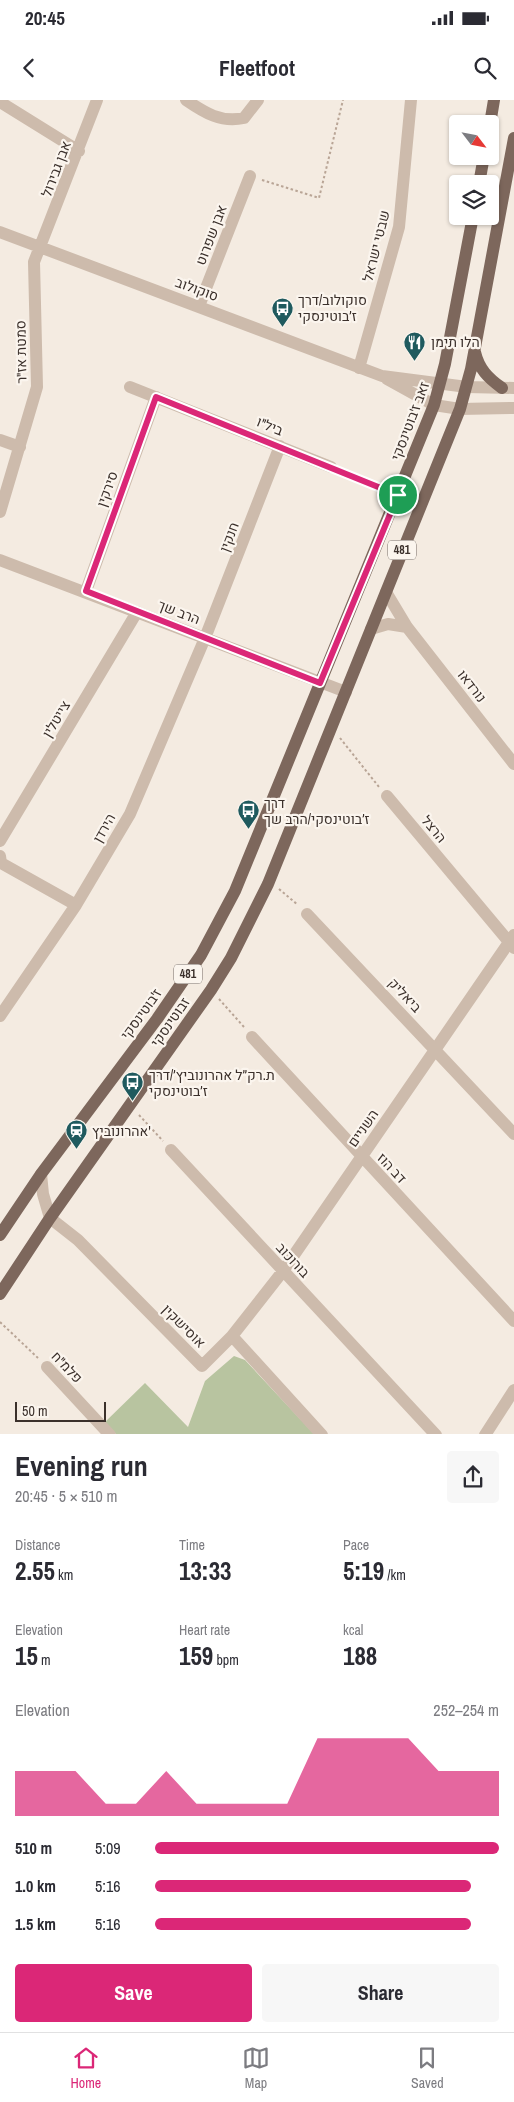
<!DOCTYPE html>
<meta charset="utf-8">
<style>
:root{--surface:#fff;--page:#f7f7f7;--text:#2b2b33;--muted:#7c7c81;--line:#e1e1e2;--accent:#db2777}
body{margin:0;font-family:"Archivo Narrow",Heebo,sans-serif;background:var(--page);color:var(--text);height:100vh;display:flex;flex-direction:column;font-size:19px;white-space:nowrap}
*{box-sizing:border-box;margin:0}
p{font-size:16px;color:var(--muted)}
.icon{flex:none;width:28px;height:28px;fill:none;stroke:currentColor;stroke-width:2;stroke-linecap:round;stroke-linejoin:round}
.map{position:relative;height:1334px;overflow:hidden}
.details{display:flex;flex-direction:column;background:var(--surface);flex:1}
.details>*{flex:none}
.needle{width:32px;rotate:122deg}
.tools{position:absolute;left:449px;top:15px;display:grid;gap:10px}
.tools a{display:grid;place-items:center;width:50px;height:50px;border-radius:5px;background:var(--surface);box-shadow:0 1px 4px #0004;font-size:25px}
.scale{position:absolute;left:15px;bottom:12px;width:91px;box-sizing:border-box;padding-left:5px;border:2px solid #3b302b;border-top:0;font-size:14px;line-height:18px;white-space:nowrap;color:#3b302b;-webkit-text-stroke:4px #fbf5ee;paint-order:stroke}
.pin{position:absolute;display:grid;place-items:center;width:42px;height:42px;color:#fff;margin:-21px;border:2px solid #fff;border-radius:50%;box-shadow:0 1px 5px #0007}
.round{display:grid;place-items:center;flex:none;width:52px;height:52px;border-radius:5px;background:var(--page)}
.summary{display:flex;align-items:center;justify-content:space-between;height:85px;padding:0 15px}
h1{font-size:28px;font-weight:700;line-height:38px}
.metrics{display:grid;grid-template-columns:repeat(3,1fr);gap:8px;height:85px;padding:5px 15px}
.metrics div{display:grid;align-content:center}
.metrics b{font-size:25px;font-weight:700}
.metrics small{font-size:14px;font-weight:400}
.metrics p{font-size:14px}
.chart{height:140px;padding:10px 15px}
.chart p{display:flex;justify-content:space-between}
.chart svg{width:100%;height:90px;margin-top:5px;fill:var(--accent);opacity:.7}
.primary-button{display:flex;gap:10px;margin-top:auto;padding:10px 15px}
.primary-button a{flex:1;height:58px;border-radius:5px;background:var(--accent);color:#fff;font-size:20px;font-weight:700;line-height:58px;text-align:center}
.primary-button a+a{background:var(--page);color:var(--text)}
ul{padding:0 15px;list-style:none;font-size:16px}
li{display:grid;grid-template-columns:80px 60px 1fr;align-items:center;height:38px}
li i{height:12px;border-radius:6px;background:var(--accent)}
.status{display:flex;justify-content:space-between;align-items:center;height:35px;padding:0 25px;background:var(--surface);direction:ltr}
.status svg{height:14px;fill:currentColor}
header{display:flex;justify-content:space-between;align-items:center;height:65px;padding:0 15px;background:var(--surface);font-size:22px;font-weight:700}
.menu{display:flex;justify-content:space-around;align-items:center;height:70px;border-top:1px solid var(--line);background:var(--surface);font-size:14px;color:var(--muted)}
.menu a{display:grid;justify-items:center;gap:2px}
.menu .on{color:var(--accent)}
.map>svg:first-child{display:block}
</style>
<div class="status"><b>20:45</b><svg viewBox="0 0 49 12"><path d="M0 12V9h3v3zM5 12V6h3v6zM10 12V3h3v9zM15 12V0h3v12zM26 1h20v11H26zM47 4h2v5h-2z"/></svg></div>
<header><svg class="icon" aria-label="back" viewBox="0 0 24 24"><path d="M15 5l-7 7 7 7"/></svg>Fleetfoot<svg class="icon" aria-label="search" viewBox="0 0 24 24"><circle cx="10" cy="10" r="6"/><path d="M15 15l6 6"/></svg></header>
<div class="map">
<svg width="514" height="1335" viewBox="0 0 514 1335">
<rect width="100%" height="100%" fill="#f4ebe1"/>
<path fill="#b8c4a0" d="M234,1256L245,1260L314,1334H116L104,1323L145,1283L188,1327L205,1281Z"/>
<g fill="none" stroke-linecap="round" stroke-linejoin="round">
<path stroke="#b9a596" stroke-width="2" stroke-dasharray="2.5 2.5" stroke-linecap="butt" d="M262,80L319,98L343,0
M342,372L386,391
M340,638L379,687
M279,789L298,805
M219,899L244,927
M139,1015L163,1041
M0,1222L38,1258"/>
<path stroke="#cdbbac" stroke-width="12" d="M186,0C205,13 221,23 244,18L258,0
M0,2L79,51
M0,132L382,276L467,287L514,288
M199,206L250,76
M359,268L399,127L411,0
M387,279L434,305L460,309L514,308
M130,287L331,367
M0,340L20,347
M0,412L37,287L34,162L97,0
M0,460L346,592
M86,491L156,297
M386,492L407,527L514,664
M371,529L388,524L407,527
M387,696L514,848
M0,741L137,512
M0,756L1,763L76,805
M307,814L514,1034
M0,916L76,805L130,714L205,538L280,346
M252,937L514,1221
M171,1050L436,1335
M41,1074L43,1094L50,1118L78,1140L202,1266L232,1236L322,1335
M232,1236L283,1171L514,835
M47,1267L110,1335
M485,1335L514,1290"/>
<path stroke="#7d675c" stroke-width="12" d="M490,24L494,0
M479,84L484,56
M475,252C479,269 488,278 502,288
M0,1135L41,1074L157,919L201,855L235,791L434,305L445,264L473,116
M0,1194L50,1118L211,890L231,858L268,784L460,309L471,269L514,38"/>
</g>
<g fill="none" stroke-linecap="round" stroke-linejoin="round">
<defs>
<path id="route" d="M156,297L398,395L320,583L86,491Z"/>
</defs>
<use href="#route" stroke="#fff" stroke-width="10"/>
<use href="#route" stroke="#db2777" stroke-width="6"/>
</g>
<defs>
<symbol id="bus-pin" viewBox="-11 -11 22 30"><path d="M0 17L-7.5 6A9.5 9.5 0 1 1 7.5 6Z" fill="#1f5a5e" stroke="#fbf5ee"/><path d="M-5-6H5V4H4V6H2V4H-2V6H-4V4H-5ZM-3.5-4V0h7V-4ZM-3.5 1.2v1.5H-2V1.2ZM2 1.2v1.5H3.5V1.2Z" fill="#fff"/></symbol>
<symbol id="restaurant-pin" viewBox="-11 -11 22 30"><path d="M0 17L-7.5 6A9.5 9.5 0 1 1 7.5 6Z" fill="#1f5a5e" stroke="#fbf5ee"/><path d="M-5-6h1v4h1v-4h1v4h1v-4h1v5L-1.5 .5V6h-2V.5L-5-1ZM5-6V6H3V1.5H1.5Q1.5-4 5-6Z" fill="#fff"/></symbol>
<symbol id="station-pin" viewBox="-11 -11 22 30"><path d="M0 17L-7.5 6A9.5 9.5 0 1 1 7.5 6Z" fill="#1f5a5e" stroke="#fbf5ee"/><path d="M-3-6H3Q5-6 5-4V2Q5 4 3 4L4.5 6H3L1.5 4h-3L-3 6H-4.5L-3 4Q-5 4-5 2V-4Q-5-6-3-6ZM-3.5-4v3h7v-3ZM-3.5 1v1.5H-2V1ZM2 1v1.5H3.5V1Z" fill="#fff"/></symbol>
</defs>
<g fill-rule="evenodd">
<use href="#bus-pin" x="270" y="196" width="25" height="34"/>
<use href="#restaurant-pin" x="402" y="230" width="25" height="34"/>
<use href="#bus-pin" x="236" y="698" width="25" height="34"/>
<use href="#bus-pin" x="120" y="970" width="25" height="34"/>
<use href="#station-pin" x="64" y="1018" width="25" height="34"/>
</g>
<g text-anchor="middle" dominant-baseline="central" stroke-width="4.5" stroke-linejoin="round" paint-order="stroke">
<g fill="#fbf5ee" stroke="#756b66" stroke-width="1">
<rect x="388" y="440.5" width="28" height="19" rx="4"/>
<rect x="174" y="864.5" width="28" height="19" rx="4"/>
</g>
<g font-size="12" font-weight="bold" fill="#3b302b">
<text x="402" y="450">481</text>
<text x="188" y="874">481</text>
</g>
<g font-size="14" fill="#3b302b" stroke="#fbf5ee">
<text transform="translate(56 69) rotate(-69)">אבן גבירול</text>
<text transform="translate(211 135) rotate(-69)">אבן שפרוט</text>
<text transform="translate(376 146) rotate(-76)">שבטי ישראל</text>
<text transform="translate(197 189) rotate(20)">סוקולוב</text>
<text transform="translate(21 252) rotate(-91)">סמטת אז"ר</text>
<text transform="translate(410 321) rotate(-69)">זאב ז'בוטינסקי</text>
<text transform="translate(270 326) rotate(22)">ביל"ו</text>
<text transform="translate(107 389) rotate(-70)">סירקין</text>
<text transform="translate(229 437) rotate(-69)">חנקין</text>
<text transform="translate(179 512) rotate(21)">הרב שך</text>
<text transform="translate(472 586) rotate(52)">נורדאו</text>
<text transform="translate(56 619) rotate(-59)">צייטלין</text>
<text transform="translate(104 728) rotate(-60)">הירדן</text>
<text transform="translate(434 729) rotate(50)">הרצל</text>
<text transform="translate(405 895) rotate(47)">ביאליק</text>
<text transform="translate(141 914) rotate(-54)">ז'בוטינסקי</text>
<text transform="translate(170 922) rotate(-55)">זבוטינסקי</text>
<text transform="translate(363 1028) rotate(-55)">השניים</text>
<text transform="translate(392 1068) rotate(47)">דב הוז</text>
<text transform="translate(293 1160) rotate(47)">בורוכוב</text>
<text transform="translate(184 1226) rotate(45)">אוסישקין</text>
<text transform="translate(67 1267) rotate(46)">פלמ"ח</text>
</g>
<g font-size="14" fill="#3b302b" stroke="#fbf5ee" text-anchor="start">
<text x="298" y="200">סוקולוב/דרך<tspan x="298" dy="16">ז׳בוטינסקי</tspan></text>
<text x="431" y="242">הלו תימן</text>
<text x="264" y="703">דרך<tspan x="264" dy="16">ז׳בוטינסקי/הרב שך</tspan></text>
<text x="149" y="975">ת.רק״ל אהרונוביץ׳/דרך<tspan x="149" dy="16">ז׳בוטינסקי</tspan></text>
<text x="92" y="1031">אהרונוביץ'</text>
</g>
</g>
</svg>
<div class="tools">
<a><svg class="needle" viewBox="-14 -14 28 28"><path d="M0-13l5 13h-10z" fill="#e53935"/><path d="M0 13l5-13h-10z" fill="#7c7c81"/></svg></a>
<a><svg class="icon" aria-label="layers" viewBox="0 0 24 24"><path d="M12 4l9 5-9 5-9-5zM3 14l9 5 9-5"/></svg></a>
</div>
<div class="scale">50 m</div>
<div class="pin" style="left:398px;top:395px;background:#1e9e55"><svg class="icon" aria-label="arrive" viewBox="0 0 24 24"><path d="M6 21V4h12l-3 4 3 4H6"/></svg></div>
</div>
<section class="details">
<div class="summary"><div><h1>Evening run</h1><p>20:45 · 5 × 510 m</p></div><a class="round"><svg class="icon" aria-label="share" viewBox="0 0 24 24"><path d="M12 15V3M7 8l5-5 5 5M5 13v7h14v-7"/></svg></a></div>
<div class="metrics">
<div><p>Distance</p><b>2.55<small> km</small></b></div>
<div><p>Time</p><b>13:33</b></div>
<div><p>Pace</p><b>5:19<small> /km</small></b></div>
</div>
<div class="metrics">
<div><p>Elevation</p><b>15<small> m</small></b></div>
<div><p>Heart rate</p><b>159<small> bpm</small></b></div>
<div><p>kcal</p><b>188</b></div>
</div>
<div class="chart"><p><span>Elevation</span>252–254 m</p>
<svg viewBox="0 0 160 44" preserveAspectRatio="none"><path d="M0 44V22L10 22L20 22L30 38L40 38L50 22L60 38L70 38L80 38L90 38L100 6L110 6L120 6L130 6L140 22L150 22L160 22V44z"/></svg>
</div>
<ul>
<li><b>510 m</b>5:09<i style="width:100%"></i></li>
<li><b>1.0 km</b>5:16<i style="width:92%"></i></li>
<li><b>1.5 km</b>5:16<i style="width:92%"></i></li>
</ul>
<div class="primary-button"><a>Save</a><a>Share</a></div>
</section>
<nav class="menu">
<a class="on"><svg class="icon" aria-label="home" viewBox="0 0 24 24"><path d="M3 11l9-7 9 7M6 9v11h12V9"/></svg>Home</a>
<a><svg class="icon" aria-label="map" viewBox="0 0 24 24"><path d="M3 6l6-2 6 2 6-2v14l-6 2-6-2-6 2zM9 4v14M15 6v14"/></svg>Map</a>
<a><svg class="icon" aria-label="saved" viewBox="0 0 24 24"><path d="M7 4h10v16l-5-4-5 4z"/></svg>Saved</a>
</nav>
